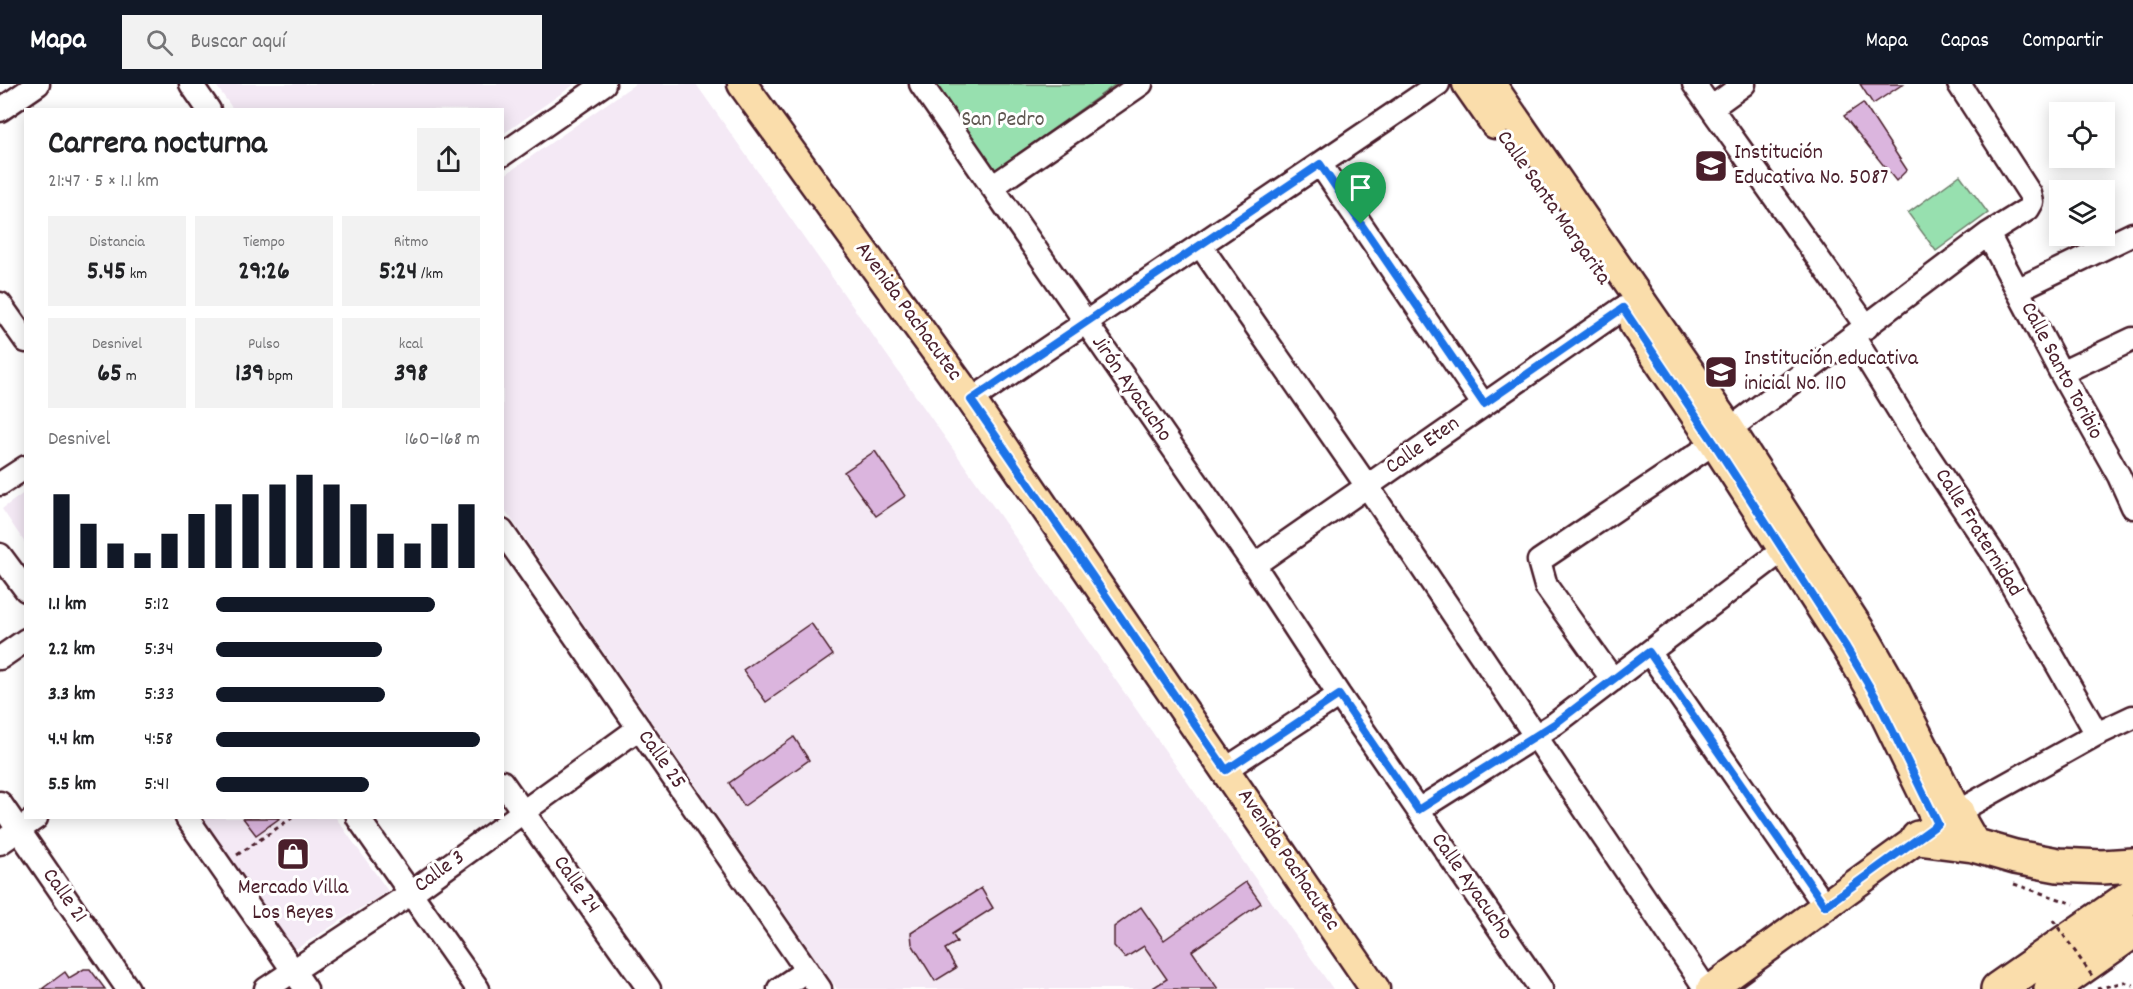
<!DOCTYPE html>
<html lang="es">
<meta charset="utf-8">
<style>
:root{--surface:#fff;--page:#f2f2f2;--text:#202124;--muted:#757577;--accent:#111827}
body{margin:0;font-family:Dekko,sans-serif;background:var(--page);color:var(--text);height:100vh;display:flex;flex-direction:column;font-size:22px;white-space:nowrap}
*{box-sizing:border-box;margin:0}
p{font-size:20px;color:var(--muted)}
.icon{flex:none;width:33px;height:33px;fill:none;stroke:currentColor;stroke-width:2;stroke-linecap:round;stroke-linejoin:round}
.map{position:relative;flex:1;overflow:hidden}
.sheet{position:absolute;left:24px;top:24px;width:480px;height:711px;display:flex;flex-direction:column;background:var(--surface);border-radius:0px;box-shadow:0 3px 15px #0003}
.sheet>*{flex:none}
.tools{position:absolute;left:2049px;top:18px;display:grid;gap:12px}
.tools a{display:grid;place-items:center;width:66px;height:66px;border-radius:0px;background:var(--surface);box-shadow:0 3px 15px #0003;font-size:30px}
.pin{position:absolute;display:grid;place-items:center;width:51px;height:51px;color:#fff;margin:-62px -26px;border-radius:50% 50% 50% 0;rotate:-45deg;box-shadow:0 0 6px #0007}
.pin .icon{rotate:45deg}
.round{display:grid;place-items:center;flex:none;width:63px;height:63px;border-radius:0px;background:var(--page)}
.overview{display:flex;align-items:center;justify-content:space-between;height:102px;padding:0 24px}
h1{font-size:33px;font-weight:700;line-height:45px}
.stats{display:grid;grid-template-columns:repeat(3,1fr);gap:9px;height:102px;padding:6px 24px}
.stats div{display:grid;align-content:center;border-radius:0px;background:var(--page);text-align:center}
.stats b{font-size:26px;font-weight:700}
.stats small{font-size:16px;font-weight:400}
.stats p{font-size:16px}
.chart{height:168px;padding:12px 24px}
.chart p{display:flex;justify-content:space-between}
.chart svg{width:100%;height:108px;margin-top:6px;stroke:var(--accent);stroke-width:6}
ul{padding:0 24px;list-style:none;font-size:20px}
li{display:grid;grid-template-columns:96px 72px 1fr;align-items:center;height:45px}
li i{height:15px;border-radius:8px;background:var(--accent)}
header{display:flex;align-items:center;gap:36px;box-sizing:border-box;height:84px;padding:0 30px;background:var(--accent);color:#fff}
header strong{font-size:28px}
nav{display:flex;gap:33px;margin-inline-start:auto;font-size:21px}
.search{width:420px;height:54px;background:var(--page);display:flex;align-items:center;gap:15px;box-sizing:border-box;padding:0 21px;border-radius:0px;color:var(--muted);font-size:22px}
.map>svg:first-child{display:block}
</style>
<header>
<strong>Mapa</strong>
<div class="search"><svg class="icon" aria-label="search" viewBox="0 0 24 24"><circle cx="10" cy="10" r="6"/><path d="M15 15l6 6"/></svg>Buscar aquí</div>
<nav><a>Mapa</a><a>Capas</a><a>Compartir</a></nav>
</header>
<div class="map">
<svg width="2133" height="905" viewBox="0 0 2133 905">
<rect width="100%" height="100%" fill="#fff"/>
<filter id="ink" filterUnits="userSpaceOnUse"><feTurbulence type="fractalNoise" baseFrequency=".0167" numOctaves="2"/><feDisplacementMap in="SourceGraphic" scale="12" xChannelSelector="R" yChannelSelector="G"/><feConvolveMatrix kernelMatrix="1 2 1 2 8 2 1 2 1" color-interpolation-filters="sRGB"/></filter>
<g filter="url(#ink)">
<path fill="#f4e9f5" d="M215,0H575L503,50L502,26L233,25Z
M635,0H696L1333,905H837L503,423L502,93Z
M25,408V459L2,425Z
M198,734H336L388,807L291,868Z"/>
<path fill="#97e0af" stroke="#70806d" stroke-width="1.5" d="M933,0H1116L993,88Z
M1960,91L1988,129L1936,167L1908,129Z"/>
<path fill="#dbb5de" stroke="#4a1f2b" stroke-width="1.5" d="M1860,0H1903L1873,20Z
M1863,19L1907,86L1896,97L1844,32Z
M875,367L905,412L876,432L844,388Z
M811,539L833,571L766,618L743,586Z
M794,653L809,676L744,722L729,699Z
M243,734H280L256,751Z
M1246,798L1261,819L1192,867L1218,905H1151L1167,895L1144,862L1125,874L1114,862V843L1141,823L1164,856Z
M981,804L993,824L952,850L957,858L945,865L956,884L935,897L912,860L911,849Z
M84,885H90L105,905H42L65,888L69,894Z"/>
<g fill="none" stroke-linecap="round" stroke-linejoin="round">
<defs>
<path id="minor" d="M191,0L209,26
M921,0L1254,481L1339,611L1541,905
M1694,0L1867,243
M1711,24L1744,0
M0,26L38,0
M502,71L604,0
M1320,80L1483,320
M992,103L1141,0
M1988,150L2061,289L2119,392L2133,423
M1200,161L1367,402L1706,905
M2017,206L2133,150
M0,220L26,257
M1853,252L1914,351L1997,475L2097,650
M2061,289L2133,255
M971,316L1438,0
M1730,345L1988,150L2028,125L2032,118L2030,110L1959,0
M0,400L26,383
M502,447L820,905
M0,471L26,506
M1254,481L1623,224
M1649,568L1825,822
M0,574L26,556
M1613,596L1546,502L1539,477L1714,359
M1226,685L1339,611
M502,698L649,905
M0,719L128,905
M1418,726L1556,639L1783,466
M1957,728L2097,650L2133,633
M187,734L306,905
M358,734L478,905
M0,759L36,734
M266,905L411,809L639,644
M779,905L807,886"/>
<path id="major" d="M742,0L971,316L1375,905
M1467,0L1495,40
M1491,0L1730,345L1866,555L1894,604L1957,728L1938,740L1711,905
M1634,241L1714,359L1846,563L1878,617L1938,740"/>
<path id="highway" d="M1957,728L1961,740L1973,761
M1918,754L1973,761L2015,773L2058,781L2102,783L2133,781
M1998,905L2133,811
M2051,905L2133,847"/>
</defs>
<use href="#minor" stroke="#4a1f2b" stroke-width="27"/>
<use href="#major" stroke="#4a1f2b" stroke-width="33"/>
<use href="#highway" stroke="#4a1f2b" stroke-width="38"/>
<path stroke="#4a1f2b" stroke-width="3" stroke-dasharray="4.5 4.5" stroke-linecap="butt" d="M237,771L292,734
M2014,800L2074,820
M2097,905L2124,898L2133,901"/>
<use href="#minor" stroke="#fff" stroke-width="22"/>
<use href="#major" stroke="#faddab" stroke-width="28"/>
<use href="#highway" stroke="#faddab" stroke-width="33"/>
<path stroke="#4a1f2b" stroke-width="3" stroke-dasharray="4.5 4.5" stroke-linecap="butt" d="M2053,836L2095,896"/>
</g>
</g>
<g fill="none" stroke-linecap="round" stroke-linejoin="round" filter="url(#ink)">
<defs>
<path id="route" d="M1320,80L1484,320L1623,224L1714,359L1846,563L1878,617L1938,740L1825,822L1649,568L1556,639L1418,726L1339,611L1226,686L971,316Z"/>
</defs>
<use href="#route" stroke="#fff" stroke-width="12"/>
<use href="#route" stroke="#1a73e8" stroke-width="8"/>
</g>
<defs>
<symbol id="school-square" viewBox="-11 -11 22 22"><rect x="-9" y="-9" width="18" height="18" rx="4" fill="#4a1f2b" stroke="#fff"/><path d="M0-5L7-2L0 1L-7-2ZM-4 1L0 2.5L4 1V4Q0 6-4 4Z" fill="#fff"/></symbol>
<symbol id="shop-square" viewBox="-11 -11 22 22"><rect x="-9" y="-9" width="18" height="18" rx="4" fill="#4a1f2b" stroke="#fff"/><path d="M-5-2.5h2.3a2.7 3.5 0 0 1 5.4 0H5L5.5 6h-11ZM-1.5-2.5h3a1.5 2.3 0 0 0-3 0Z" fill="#fff"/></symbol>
</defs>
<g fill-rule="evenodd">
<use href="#school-square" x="1692" y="63" width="38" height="38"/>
<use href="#school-square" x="1702" y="269" width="38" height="38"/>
<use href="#shop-square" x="274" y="751" width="38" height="38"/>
</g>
<g text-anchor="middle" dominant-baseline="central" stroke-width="6" stroke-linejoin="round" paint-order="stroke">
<g font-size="22" fill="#615953" stroke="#fff">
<text x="1003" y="36">San Pedro</text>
</g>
<g font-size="22" fill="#4a1f2b" stroke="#fff" text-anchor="start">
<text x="1734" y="69">Institución<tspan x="1734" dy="25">Educativa No. 5087</tspan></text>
<text x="1744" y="275">Institución educativa<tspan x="1744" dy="25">inicial No. 110</tspan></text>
<text x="293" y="804" text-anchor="middle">Mercado Villa<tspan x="293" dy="25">Los Reyes</tspan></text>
</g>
<g font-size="22" fill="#4a1f2b" stroke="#fff">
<text transform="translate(1553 124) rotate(55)">Calle Santa Margarita</text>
<text transform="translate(908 228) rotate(54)">Avenida Pachacutec</text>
<text transform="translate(2061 287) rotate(62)">Calle Santo Toribio</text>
<text transform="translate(1131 305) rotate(55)">Jirón Ayacucho</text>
<text transform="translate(1423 362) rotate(-35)">Calle Eten</text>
<text transform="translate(1978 449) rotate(58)">Calle Fraternidad</text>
<text transform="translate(661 676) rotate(55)">Calle 25</text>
<text transform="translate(1288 776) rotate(56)">Avenida Pachacutec</text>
<text transform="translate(440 788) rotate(-36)">Calle 3</text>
<text transform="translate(576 801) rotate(55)">Calle 24</text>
<text transform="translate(1471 803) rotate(55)">Calle Ayacucho</text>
<text transform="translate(64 812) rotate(55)">Calle 21</text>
</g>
</g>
</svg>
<div class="tools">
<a><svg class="icon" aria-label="locate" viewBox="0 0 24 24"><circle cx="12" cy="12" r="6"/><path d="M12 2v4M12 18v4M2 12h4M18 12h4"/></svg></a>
<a><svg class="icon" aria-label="layers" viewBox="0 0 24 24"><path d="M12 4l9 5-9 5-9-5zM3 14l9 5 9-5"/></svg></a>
</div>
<div class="pin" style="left:1361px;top:140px;background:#1e9e55"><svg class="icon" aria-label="arrive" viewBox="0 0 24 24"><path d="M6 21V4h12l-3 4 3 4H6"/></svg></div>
<section class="sheet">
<div class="overview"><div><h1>Carrera nocturna</h1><p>21:47 · 5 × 1.1 km</p></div><a class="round"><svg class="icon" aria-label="share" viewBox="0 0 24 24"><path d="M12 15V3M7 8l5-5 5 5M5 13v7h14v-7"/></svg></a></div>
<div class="stats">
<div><p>Distancia</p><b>5.45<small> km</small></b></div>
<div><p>Tiempo</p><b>29:26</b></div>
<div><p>Ritmo</p><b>5:24<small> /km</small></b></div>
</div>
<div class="stats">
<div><p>Desnivel</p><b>65<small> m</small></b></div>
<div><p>Pulso</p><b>139<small> bpm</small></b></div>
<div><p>kcal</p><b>398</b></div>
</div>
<div class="chart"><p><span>Desnivel</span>160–168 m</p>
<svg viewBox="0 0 160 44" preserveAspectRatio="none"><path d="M5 44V14M15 44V26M25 44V34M35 44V38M45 44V30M55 44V22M65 44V18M75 44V14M85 44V10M95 44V6M105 44V10M115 44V18M125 44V30M135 44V34M145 44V26M155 44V18"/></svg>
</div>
<ul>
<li><b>1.1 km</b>5:12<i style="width:83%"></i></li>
<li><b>2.2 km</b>5:34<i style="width:63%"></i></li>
<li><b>3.3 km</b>5:33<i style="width:64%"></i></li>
<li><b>4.4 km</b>4:58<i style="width:100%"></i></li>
<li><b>5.5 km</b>5:41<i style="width:58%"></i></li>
</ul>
</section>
</div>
